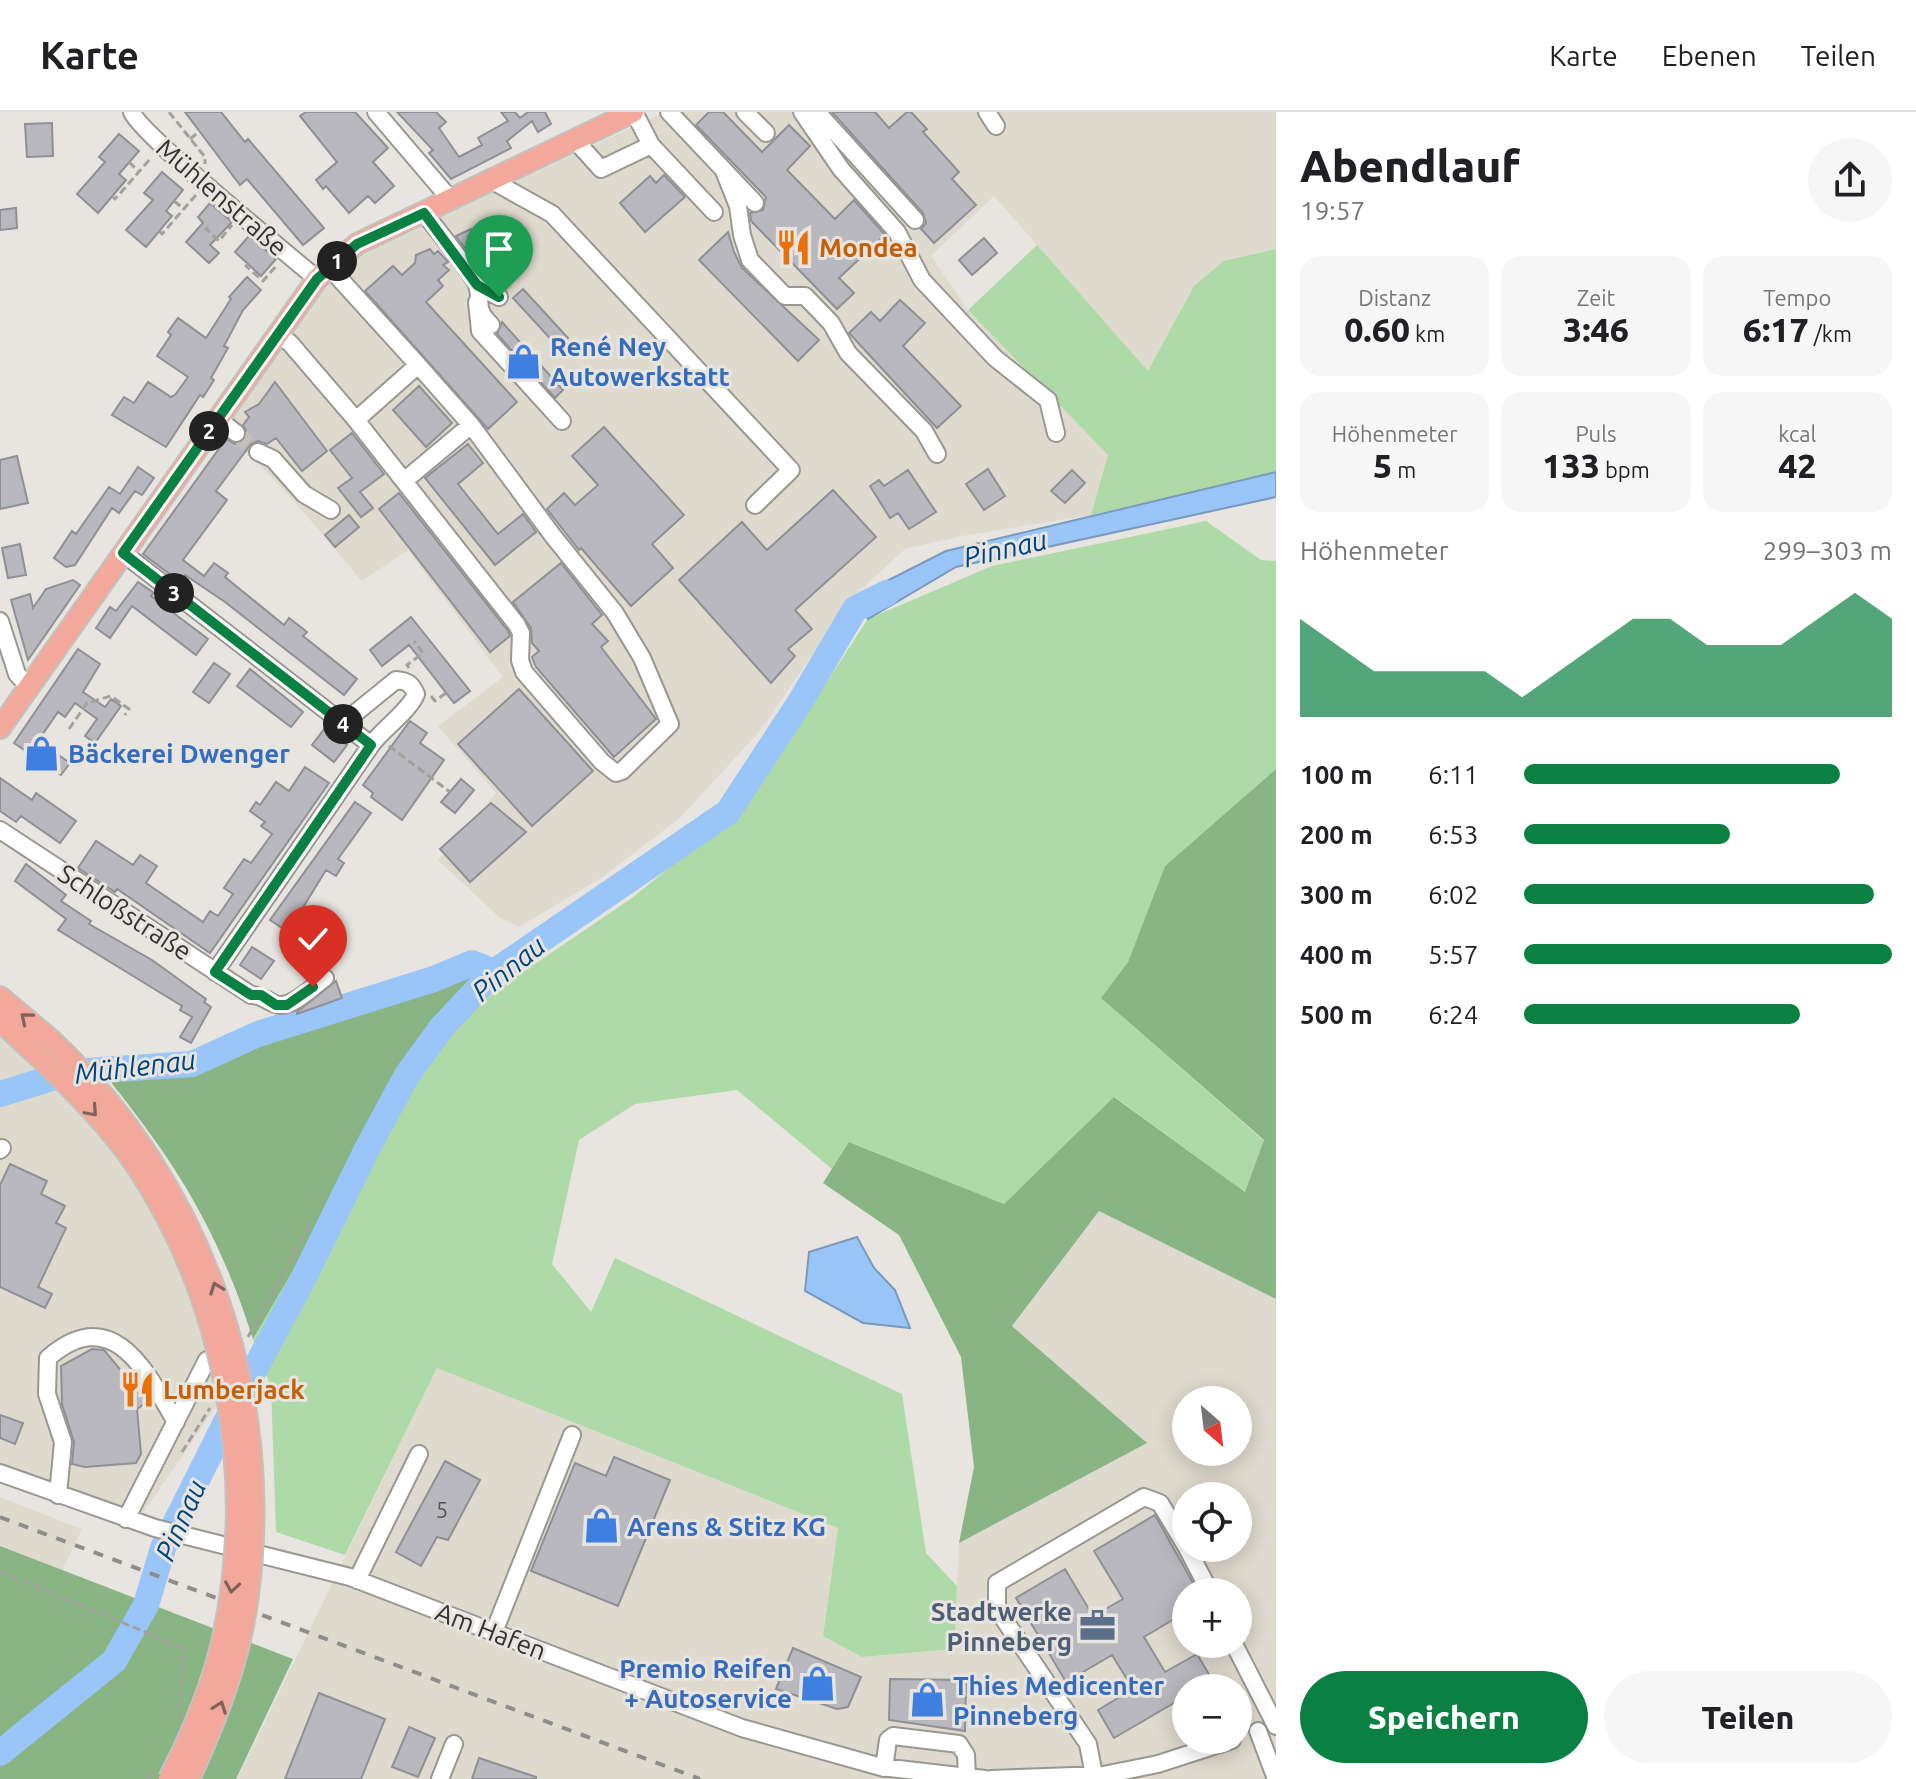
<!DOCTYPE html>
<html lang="de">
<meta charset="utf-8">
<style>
:root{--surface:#fff;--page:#f6f6f6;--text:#202124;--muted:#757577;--line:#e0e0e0;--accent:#0b8043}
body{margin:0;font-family:Ubuntu,sans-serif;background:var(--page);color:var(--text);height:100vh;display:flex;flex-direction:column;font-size:30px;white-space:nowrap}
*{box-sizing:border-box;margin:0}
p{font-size:26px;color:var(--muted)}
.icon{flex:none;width:44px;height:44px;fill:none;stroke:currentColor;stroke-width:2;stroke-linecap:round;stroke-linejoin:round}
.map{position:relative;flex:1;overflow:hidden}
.panel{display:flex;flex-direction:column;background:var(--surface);width:640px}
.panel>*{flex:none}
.needle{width:52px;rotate:152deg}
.fabs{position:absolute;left:1172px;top:1274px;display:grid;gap:16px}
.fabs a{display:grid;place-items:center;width:80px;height:80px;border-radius:50%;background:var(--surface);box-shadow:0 4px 20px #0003;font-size:40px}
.pin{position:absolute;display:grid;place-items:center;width:68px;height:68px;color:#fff;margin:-82px -34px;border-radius:50% 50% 50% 0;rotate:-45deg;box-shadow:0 0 8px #0007}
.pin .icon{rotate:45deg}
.km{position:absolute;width:40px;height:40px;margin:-20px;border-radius:50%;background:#222;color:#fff;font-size:22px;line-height:40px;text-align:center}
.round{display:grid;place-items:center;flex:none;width:84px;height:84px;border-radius:42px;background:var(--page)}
.head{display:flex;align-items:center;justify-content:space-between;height:136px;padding:0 24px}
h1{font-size:44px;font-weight:800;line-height:60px}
.metrics{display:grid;grid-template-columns:repeat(3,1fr);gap:12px;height:136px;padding:8px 24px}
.metrics div{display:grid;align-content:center;border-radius:20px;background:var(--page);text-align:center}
.metrics b{font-size:34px;font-weight:800}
.metrics small{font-size:22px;font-weight:400}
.metrics p{font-size:22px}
.chart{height:224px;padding:16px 24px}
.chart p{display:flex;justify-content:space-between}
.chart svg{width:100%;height:144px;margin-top:8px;fill:var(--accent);opacity:.7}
.primary-button{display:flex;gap:16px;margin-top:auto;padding:16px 24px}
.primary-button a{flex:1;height:92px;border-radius:48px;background:var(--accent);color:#fff;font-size:32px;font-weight:800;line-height:92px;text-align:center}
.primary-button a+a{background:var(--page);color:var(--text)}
ul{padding:0 24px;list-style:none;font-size:26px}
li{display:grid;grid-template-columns:128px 96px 1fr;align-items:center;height:60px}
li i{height:20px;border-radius:10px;background:var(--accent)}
header{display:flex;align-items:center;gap:48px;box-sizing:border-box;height:112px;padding:0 40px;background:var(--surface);border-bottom:2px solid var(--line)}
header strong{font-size:38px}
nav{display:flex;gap:44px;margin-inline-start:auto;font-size:28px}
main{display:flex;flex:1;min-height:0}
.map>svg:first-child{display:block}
</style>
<header>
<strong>Karte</strong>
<nav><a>Karte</a><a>Ebenen</a><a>Teilen</a></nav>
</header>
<main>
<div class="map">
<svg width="1276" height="1667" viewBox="0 0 1276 1667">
<rect width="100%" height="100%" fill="#e8e5e0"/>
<path fill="#dfdace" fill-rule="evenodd" d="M665,0H1276V137L1256,143L1194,174L1148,260L994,84L931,144L968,198L1109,343L1091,403L962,424L905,437L851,487L759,620L680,706L601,766L519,815L500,806L438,748L496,681L438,614L503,565L408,438L362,469L293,388L249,342L221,320L311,192L347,154L376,135Z
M0,924L62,979L103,1023L138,1071L183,1154L223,1284L137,1410L0,1359Z
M1099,1099L1276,1187V1667H237L437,1256L838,1416L823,1524L862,1545L954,1537L959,1431L1147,1331L1012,1214ZM1186,1288H1238V1340H1186ZM1186,1384H1238V1436H1186ZM1186,1480H1238V1532H1186ZM1186,1576H1238V1628H1186Z
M0,1385L82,1417L62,1458L0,1434Z"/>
<path fill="#aedaa8" d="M1037,133L1148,259L1194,174L1224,149L1276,137V360L1091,403L1108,343L968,198Z
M1206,409L1261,448L1276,449V657L1165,754L1128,850L1101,886L1264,1029L1245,1080L1115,985L1004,1092L850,1030L832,1057L737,978L635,992L579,1028L552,1152L591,1200L615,1146L902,1282L926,1441L957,1474L954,1537L862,1545L823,1524L838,1416L437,1256L345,1443L276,1420L271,1276L253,1227L407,963L495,879L632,786L718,716L797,615L868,507L992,454Z"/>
<path fill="#88b583" d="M1276,657V1187L1099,1099L1012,1214L1147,1331L959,1431L974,1355L961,1245L899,1123L823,1071L849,1030L1004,1092L1114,985L1245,1080L1264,1028L1101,886L1128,850L1165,754Z
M472,851L494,860L442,915L407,963L253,1227C217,1115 175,1049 101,958L192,952L258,922L434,867Z
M0,1434L293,1547L236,1667H0Z"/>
<path fill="#99c5f8" stroke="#7a99bc" stroke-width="2" d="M1276,360V385L956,455L868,507L851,487L946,439Z
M857,1125L874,1156L895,1178L910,1216L863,1211L805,1179L809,1140Z"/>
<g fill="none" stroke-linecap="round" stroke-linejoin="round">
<path stroke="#99c5f8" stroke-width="26" d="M0,982L71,960L192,952L258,922L434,867L472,851L494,860
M0,1641L114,1549L146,1493L163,1436L225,1312L300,1173L369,1033L407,963L442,915L494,860L728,700L800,590L855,497L887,481"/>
</g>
<path fill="#b8b8be" stroke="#8f9095" stroke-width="2" d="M185,0H221L245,30L248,27L324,116L303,133L247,67L240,73Z
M306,0H355L388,36L373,50L394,74L375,91L368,84L349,101L326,74L323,77L316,68L337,50L300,4Z
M397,0H436L446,10L439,16L459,45L482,33L478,26L508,9L501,0H515L520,6L528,0H545L551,12L538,20L532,9L507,29L511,36L451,67L429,41L433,38Z
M709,0H723L762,40L789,13L810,34L787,58L835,107L854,88L885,123L839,166L854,181L837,197L751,109L750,101L763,98L766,85L696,13Z
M832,0H875L889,16L907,0H911L927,17L923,20L959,60L952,67L976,93L934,131L921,117L926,111L923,101Z
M52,11L53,44L27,45L25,12Z
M119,22L139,39L119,62L126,68L98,101L77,82L105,50L99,45Z
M162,60L183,78L166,99L172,104L146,135L126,118L153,88L144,81Z
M664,63L685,85L645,120L620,91L650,64L656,71Z
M210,91L232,110L210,133L219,141L209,151L186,130L203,111L198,105Z
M16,96L17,116L0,118V98Z
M471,117L473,120L477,118L482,128L468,140L456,124Z
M728,120L734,140L742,156L819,228L798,249L699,148Z
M249,124L276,147L261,164L235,140Z
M984,126L997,141L972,163L959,148Z
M430,137L434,142L438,139L448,150L443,153L449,158L438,168L443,174L426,190L517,290L488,317L365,179L393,154L402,163L415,151L416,143Z
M247,165L261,178L243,198L224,234L228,236L211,266L214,268L203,285L200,283L166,335L112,303L124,285L134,291L148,270L171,285L175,283L188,265L157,244L171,223L168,220L178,206L206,226L231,187L229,185Z
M523,177L568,226L558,235L513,186Z
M900,188L925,211L903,234L961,294L937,316L849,221L871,200L880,209Z
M502,210L563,278L555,286L497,222Z
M275,270L327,339L302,359L276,326L267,332L258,329L251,332L216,379L227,388L183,448L204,464L214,451L228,461L225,465L284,513L289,506L307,520L303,524L357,567L344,583L225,490L185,463L180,470L143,442L226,327L235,332L245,327L246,318L243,313L249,305L245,300L259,292Z
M419,274L452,311L426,335L393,298Z
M604,315L684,403L652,432L673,456L631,494L581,436L579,438L547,397L564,381L575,393L598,373L572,344Z
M352,321L384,362L360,380L373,396L361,405L338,376L352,366L330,338Z
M468,332L483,351L458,372L498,422L523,402L536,420L495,453L425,366Z
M17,344L28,391L0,397V348Z
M138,355L154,366L142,383L135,379L119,401L112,396L75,453L66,455L54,446L72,419L76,422L109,375L120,382Z
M988,357L1005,384L984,398L966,372Z
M908,358L936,400L909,417L898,401L890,406L870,374L879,368L884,374Z
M1072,358L1085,371L1065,391L1051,379Z
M833,378L876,425L795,498L812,517L788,537L795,544L771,571L679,468L742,410L767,438Z
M399,381L508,519L510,524L490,540L379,397Z
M349,403L359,415L335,435L325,423Z
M20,432L26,463L8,466L2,436Z
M561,451L602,503L592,512L608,529L601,535L656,607L614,645L536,555L532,545L539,539L532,531L531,516L513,490Z
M73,468L80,473L28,548L11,488L30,482L33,496L46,477Z
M138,470L154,481L151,484L208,527L196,543L132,494L110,526L96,516L110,495L116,499Z
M411,505L470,579L454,591L409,533L382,554L370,538Z
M78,537L100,552L83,580L105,595L111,587L121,594L95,631L85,624L97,607L75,591L65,605L58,600L38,629L70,651L61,663L14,631Z
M214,551L230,562L209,591L193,580Z
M250,557L303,600L291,615L237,574Z
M519,577L593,659L532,714L458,632Z
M410,609L427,621L420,631L444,648L402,708L371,685L373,681L363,673Z
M325,616L347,633L334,650L312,633Z
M305,655L329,671L210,841L117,777L115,780L78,756L96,729L133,753L140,743L157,754L146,771L203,810L210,799L218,804L233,782L224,776L244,747L251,751L272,722L261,714L265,710L250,699L256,690L260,693L276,670L289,679Z
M0,666L32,688L36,681L76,709L60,731L21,704L16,710L0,699Z
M461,667L474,678L455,701L441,690Z
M355,690L371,701L338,747L344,751L336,764L326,758L288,820L270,808Z
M491,691L526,720L470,770L440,737Z
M26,752L66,783L61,789L91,809L89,812L152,848L206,887L204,890L211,895L191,931L180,925L192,905L180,898L182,894L58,818L66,807L15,769Z
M252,835L274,849L261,867L240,853Z
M336,869L342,886L297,902V900Z
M10,1052L47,1069L41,1082L65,1094L56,1111L66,1116L38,1175L52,1182L45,1196L0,1175V1073Z
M92,1237L104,1238L147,1290L137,1297L141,1342L136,1351L85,1355L72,1352L74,1330L62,1292L61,1254Z
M0,1303L23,1311L15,1332L0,1326Z
M614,1345L670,1368L618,1494L531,1459L575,1351L606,1364Z
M445,1349L480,1368L448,1428L437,1425L421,1454L396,1440Z
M1155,1403L1198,1480H1186V1500L1144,1525L1165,1560L1197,1542L1213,1569L1200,1576H1186V1584L1114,1626L1098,1598L1133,1577L1112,1543L1066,1570L1016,1486L1065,1457L1093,1504L1123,1487L1094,1439Z
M793,1536L861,1565L848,1595L837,1597L776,1577Z
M890,1567L966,1568L965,1619L889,1608Z
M319,1581L385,1607L361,1667H285Z
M409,1615L435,1626L418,1665L392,1655Z
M479,1646L536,1665V1667H472Z"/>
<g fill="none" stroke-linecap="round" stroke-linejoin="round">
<path stroke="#c4c1bd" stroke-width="16" stroke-dasharray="16 8" stroke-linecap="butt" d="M236,321L258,340"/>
<defs>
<path id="minor" d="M132,0C139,21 289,143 317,167
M376,0L451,88
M634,0L651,33L714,100
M669,0L755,91
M745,0L766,21
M802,0L841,57L897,120L922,168L995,246L1048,288L1056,321
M817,0L915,108
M987,0L996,14
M575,28L601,57L651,33
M724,59L738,94L742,123L750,148L785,184H805L831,211L848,241L924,319L937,342
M491,68L552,102L791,358L755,393
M424,101C434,114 473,161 477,173C483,191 473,195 491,213
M329,155L418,253
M477,173L499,185
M477,190L480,219L562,309
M277,222L290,231L356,308L517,513L521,521L520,548L524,560L602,650L616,661L622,659L670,612L642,546L615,501L553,424L471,313L418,253L356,308
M218,307L236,321
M258,340L273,347L304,382L331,398
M404,369L471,313
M123,441L371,633L215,860
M0,509L17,562L29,575
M343,611L396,568C407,569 411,571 416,582C410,598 383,617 371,633
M0,718L251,883C262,883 265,888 275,892C291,898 312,875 325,866
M0,1038L2,1036
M0,1361L155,1416L350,1465L742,1616L881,1655L985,1667
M58,1383L63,1330L47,1282L48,1246C113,1190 146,1259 176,1310
M126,1407L207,1248
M1187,1436L1210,1480
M357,1468L419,1342
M494,1520L572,1323
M1234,1532L1276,1614
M1258,1619L1276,1667
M884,1656L888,1628L893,1624L959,1632L966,1643L967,1665
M1094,1663L1088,1632L997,1497V1471L1144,1385L1160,1391L1186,1434
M440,1667L454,1632
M991,1667L1103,1663L1158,1652L1232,1628"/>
<path id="major" d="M0,616L317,167L357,132L633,0
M0,885L51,928
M0,909L37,943"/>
</defs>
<use href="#minor" stroke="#999792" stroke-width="20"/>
<use href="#major" stroke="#c2c2c1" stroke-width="24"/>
<path stroke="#a3a19d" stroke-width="3" stroke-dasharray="8 4" stroke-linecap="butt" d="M169,0L205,45V52
M190,27L200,19
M129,50L139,60
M112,84L115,87L151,46
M174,89L184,97
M208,115L206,117L219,129L232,113
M159,119L162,122L196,83
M248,152L246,154L263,169L277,153
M409,556L407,553L423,541L414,529
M431,584L435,589L446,581
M69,617L87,591L111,584L129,597L125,603
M389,634L450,680
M248,1225L311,1111
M182,1340L210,1296
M0,1459L183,1536L179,1606
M148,1667L153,1659"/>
<use href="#minor" stroke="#fff" stroke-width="16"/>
<use href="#major" stroke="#f2a99b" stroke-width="20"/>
<path stroke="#8f8d8a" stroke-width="4" stroke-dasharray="10 10" stroke-linecap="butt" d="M0,1405L700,1667"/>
<defs>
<path id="major-bridge" d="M51,928C202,1070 275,1278 248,1483C240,1548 216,1608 189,1667
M37,943C73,978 110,1014 138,1056C227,1192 257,1367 223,1526C212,1575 192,1622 169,1667"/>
</defs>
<use href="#major-bridge" stroke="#c2c2c1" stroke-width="24" stroke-linecap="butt"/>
<use href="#major-bridge" stroke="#f2a99b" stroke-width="20"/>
</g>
<defs><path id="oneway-chevron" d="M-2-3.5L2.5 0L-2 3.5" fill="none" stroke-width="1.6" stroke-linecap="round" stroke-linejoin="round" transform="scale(2)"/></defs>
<g stroke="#7f625b">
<use href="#oneway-chevron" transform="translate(26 906) rotate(-140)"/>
<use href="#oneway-chevron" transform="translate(92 999) rotate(48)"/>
<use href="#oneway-chevron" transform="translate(216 1176) rotate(-110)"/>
<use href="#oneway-chevron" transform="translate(232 1475) rotate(99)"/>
<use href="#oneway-chevron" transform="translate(220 1595) rotate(-70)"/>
</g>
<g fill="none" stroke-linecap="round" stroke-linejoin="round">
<defs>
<path id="route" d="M313,875L287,893H276L261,883H251L215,860L371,633L123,441L317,167L357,132L424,101L477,173L499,185"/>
</defs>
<use href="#route" stroke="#fff" stroke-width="16"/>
<use href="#route" stroke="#0b8043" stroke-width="10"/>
</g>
<defs>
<symbol id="restaurant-bare" viewBox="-9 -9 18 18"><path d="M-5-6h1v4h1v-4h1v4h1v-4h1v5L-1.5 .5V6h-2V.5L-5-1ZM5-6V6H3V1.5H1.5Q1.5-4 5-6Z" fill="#e8710a" stroke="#e8e5e0" stroke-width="2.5" paint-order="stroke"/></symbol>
<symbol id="shop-bare" viewBox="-9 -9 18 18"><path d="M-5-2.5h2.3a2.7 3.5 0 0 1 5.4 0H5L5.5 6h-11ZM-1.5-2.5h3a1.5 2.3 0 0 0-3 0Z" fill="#3f7fe0" stroke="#e8e5e0" stroke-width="2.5" paint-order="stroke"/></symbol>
<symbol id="office-bare" viewBox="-9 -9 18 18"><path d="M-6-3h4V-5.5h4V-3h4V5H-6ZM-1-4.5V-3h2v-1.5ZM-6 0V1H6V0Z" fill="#5c6f8a" stroke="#e8e5e0" stroke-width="2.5" paint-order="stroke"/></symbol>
</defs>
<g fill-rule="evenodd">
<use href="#restaurant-bare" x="768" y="110" width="51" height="51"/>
<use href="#shop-bare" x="498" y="224" width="51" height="51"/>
<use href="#shop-bare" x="16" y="616" width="51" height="51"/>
<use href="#restaurant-bare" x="112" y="1252" width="51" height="51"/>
<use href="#shop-bare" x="576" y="1388" width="51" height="51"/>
<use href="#office-bare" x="1072" y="1488" width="51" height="51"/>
<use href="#shop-bare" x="792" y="1546" width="51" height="51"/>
<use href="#shop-bare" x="902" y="1562" width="51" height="51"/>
</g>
<g text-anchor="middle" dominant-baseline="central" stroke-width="6" stroke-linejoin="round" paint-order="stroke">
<g font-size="22" fill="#545454">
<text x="442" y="1397">5</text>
</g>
<g font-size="26" fill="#333230" stroke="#e8e5e0">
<text transform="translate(222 85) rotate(41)">Mühlenstraße</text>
<text transform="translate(125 800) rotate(33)">Schloßstraße</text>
<text transform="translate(491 1519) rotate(21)">Am Hafen</text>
</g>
<g font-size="26" font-weight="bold" fill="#c56008" stroke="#e8e5e0" text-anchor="start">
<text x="819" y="135">Mondea</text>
<text x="163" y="1277">Lumberjack</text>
</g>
<g font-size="26" font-weight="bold" fill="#366cbe" stroke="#e8e5e0" text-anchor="start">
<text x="550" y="234">René Ney<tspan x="550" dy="30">Autowerkstatt</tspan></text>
<text x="68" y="641">Bäckerei Dwenger</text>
<text x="627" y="1414">Arens &amp; Stitz KG</text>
<text x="792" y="1556" text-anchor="end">Premio Reifen<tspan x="792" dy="30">+ Autoservice</tspan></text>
<text x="953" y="1573">Thies Medicenter<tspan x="953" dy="30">Pinneberg</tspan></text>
</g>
<g font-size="26" font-weight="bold" fill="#4e5e75" stroke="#e8e5e0" text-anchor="end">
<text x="1072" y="1499">Stadtwerke<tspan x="1072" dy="30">Pinneberg</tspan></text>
</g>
<g font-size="28" font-style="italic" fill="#00447f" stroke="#e8e5e0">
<text transform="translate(1005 436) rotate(-13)">Pinnau</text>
<text transform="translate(508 856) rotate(-39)">Pinnau</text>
<text transform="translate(135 954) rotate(-7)">Mühlenau</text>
<text transform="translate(180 1408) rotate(-66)">Pinnau</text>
</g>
</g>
</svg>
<div class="fabs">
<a><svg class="needle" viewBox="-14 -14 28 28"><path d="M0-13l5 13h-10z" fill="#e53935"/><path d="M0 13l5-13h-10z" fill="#757577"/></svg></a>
<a><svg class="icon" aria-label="locate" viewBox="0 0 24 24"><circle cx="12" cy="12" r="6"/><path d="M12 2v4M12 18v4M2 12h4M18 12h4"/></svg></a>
<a>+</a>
<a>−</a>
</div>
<div class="pin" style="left:499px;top:185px;background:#1e9e55"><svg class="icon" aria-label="arrive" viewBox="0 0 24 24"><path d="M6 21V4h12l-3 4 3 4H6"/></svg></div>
<div class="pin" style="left:313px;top:875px;background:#d93025"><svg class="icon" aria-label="check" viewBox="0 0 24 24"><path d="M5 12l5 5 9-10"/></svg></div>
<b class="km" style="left:337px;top:149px">1</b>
<b class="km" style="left:209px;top:319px">2</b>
<b class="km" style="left:174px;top:481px">3</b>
<b class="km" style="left:343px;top:612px">4</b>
</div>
<section class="panel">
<div class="head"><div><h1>Abendlauf</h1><p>19:57</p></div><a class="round"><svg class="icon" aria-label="share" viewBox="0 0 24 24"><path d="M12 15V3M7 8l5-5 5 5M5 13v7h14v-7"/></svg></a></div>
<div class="metrics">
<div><p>Distanz</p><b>0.60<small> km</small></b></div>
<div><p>Zeit</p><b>3:46</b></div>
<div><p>Tempo</p><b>6:17<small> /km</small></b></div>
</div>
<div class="metrics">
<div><p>Höhenmeter</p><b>5<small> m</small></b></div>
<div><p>Puls</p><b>133<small> bpm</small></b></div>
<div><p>kcal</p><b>42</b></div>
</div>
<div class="chart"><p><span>Höhenmeter</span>299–303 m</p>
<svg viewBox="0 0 160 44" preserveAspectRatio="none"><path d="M0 44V14L10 22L20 30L30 30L40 30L50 30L60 38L70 30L80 22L90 14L100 14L110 22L120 22L130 22L140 14L150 6L160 14V44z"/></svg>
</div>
<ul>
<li><b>100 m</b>6:11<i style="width:86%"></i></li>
<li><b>200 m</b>6:53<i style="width:56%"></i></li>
<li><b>300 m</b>6:02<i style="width:95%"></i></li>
<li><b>400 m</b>5:57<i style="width:100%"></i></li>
<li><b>500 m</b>6:24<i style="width:75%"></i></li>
</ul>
<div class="primary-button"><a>Speichern</a><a>Teilen</a></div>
</section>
</main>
